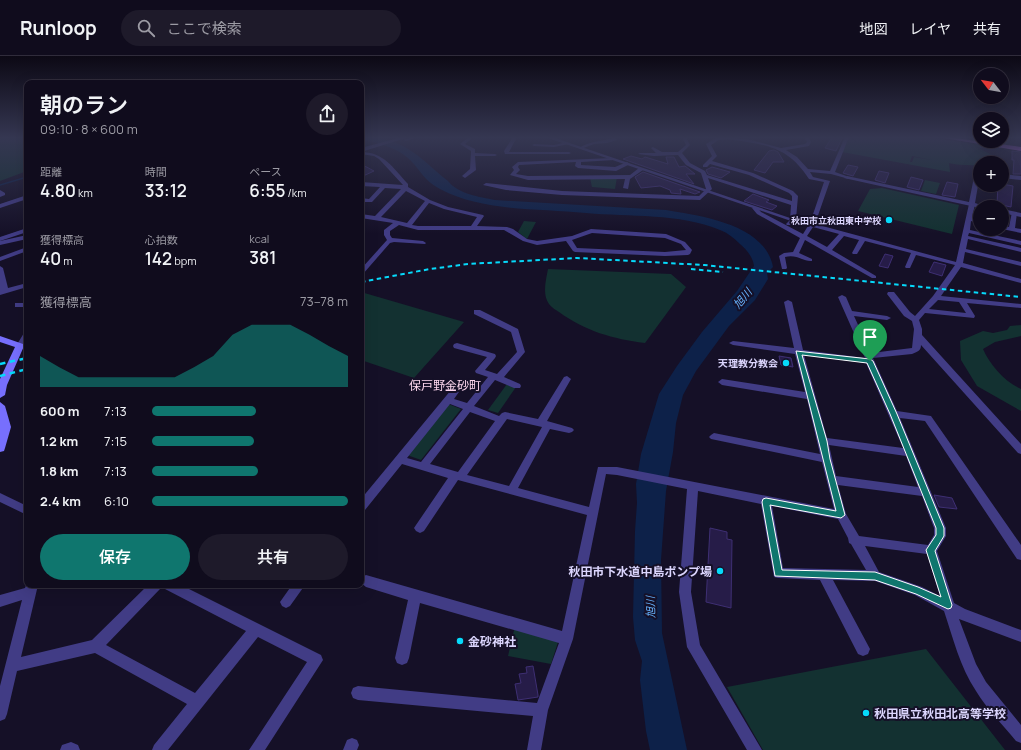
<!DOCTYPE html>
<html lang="ja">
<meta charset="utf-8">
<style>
:root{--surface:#100c1d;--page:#1e1a2a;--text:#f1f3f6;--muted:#9c9ba4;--line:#302c3b;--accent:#0f766e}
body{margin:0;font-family:Manrope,"Noto Sans JP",sans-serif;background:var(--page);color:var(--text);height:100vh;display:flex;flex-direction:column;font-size:15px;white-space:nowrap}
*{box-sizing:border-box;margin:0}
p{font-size:13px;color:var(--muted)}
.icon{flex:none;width:22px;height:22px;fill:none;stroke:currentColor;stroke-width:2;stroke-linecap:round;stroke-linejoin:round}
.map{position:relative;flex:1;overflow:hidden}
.side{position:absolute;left:24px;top:24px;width:340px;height:508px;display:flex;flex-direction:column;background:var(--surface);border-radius:8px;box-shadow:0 4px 16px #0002,0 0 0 1px var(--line)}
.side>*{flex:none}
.needle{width:26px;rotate:301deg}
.controls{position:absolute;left:973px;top:12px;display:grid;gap:8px}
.controls a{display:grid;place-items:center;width:36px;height:36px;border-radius:50%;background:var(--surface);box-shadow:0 4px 16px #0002,0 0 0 1px var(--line);font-size:20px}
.pin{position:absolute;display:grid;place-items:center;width:34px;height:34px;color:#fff;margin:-41px -17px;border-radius:50% 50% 50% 0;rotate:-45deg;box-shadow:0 0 4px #0007}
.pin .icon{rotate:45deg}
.round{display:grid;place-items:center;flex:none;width:42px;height:42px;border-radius:21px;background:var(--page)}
.overview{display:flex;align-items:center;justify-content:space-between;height:68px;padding:0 16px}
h1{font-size:22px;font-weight:600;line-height:30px}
.figures{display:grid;grid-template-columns:repeat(3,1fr);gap:6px;height:68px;padding:4px 16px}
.figures div{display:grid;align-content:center}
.figures b{font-size:17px;font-weight:600}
.figures small{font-size:11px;font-weight:400}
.figures p{font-size:11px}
.chart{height:112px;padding:8px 16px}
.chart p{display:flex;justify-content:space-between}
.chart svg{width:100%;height:72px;margin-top:4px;fill:var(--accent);opacity:.7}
.cta{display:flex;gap:8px;margin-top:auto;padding:8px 16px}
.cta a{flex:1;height:46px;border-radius:24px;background:var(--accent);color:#fff;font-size:16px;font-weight:600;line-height:46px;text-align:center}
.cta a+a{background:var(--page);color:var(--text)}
ul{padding:0 16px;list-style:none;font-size:13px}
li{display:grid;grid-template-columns:64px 48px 1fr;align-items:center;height:30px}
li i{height:10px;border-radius:5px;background:var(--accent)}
header{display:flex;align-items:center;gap:24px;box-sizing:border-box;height:56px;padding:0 20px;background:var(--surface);border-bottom:1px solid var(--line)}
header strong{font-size:19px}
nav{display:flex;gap:22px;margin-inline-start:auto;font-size:14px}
.search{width:280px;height:36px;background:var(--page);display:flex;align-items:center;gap:10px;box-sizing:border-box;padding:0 14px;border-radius:22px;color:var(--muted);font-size:15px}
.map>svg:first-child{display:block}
</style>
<header>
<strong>Runloop</strong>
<div class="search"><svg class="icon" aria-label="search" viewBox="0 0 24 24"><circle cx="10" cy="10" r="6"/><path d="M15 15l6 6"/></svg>ここで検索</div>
<nav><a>地図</a><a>レイヤ</a><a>共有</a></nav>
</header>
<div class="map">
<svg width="1021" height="694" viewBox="0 0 1021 694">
<rect width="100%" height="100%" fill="#151027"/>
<path fill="#133131" d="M0,81H27V115L0,125Z
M850,81L857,87L853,81H926L981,89V92L976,91L992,99L994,103L990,107H980V109C958,111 934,104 912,100L910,106H912L914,101L949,107L950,116L842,96Z
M617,121L615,133L592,131L590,122Z
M925,124L940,127L936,138L921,135Z
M882,132L959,149L952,178L858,155L870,133Z
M524,165L536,166L527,183L518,176Z
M548,213L671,218L686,231L645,287C613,283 585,275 559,256C556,254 551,251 549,248C542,238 546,224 548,213Z
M361,236L464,266L414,322L361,304Z
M1021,269V280L995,286L983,293C990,309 1005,326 1021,333V355L977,330L961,304L960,285L983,275L993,277L1007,274L1010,270Z
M507,328L516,331L498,357L488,354Z
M448,348L461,353L421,404L407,399Z
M515,570L558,586L551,608L508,600Z
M926,593L1005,694H763L727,631Z"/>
<path fill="#0d2149" d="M361,81C405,81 417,100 448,125C458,138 480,141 495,144L666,154C701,160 765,168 773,211L767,217L768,223L755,244L729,270L696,315L683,339L676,367L673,396L666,435L661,504L662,577L687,694H650L646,675L640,624L642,605L635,584L633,561L635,475L637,447L636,428L641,398L659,338L677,310L702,276L737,235L754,210C753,201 746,193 740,188C734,182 728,177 720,174C679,157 630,161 586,157C538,152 483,156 440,133C423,124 421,114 408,102C396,91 377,87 361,83Z"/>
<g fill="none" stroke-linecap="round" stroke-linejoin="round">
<path stroke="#0d2149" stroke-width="1.5" d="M0,129L27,121"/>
</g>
<path fill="#261c48" stroke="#3e2f73" d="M833,80H843L836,95L825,92Z
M774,94L778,96L784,106H773L765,117L754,114L769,95Z
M1012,95L1021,96V118H1013L1014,104H1012Z
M631,100L642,103L645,101L668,108L666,101H674L679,111L685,110L695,118H686L694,128L623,103Z
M361,108L374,115L361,121Z
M848,109L858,111L853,120L843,117Z
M712,111L730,116L721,122L708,118L706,114Z
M879,115L889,117L885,127L875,124Z
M643,116L700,136L695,138L680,133L681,138L671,137L670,134L660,130L641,132L635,121Z
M911,121L923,124L919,134L907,131Z
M947,126L958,128L955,141L942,139Z
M1002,128L1013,130L1011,151L997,148L998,129Z
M753,138L769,144L766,146L777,150L772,154L744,145Z
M885,198L893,200L888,212L879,210Z
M934,206L946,209L942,220L929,216Z
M779,300L791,302L793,311L781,309Z
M934,439L952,442L957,453L939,451Z
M710,472L727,476V483L732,484L731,552L706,546Z
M533,610L538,639V641L518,644L515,628L521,627L519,618L527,617L526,611Z"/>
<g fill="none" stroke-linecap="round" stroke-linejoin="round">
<path fill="#413c85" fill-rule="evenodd" d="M413,81H418L406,85L404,84Z
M469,81H473L465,88L475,93V97L495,98L497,99L495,100H475L476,114L465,122L462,120L470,113L471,95L460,88Z
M513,81H517L509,96H569L571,97L569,98H505L504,95Z
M682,81H686L690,89L682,97L690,107L705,115L707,119L792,145V140L789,137L749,119L710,108L707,111H703V109L712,100L706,88L716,82L724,81L751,84L781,92L805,88L807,86L804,81H808L811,86L809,90L786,94L797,101L808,113L830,115L845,81H849L835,116L849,121V123L831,118L810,116L813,121L830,125L815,168L956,206L969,148L972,146L975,148L972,162L980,164V168L971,165L970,174L1021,185V189L969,177L968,180L1021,192V196L968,183L966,193L1021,206V210L965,196L963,207L1021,223V227L961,211L941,240L1021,248V252L967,247L975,260L974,262L925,257L919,264L922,273V279L1021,388V398L1018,397L921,289C921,295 917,296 912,298L873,302L897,355L931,360L1021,489V504L1017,503L925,365L900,362L946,472V480L937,495L954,547L965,553L1021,574V586L959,563L976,608L986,626L1021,669V687L1016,685C1003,669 987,653 976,635C960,611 953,582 944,555L915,539L875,525L833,524L870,593L868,598L863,600L858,598L820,524L778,522L774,521L761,448L698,435L691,536L700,589L762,694H747L687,591L679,536L687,433L617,419L606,418L573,583L548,654L541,694H527L533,660L358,644L353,642L351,637L353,632L358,630L537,647L559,587L420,547L409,602L407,607L402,609L397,607L395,602L408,544L366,531L361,527L362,521L366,519L562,575L587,459L458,424L424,475L420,477L416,475L414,472L416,469L448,422L402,408L365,454L361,455V443L451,334L439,329L438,327L439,325H445L460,331L461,333L454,343L467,347L488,321L476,317L475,315L487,301L454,292L453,290L454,288L457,287L495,298L496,300L495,302L485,314L497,318L517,296L511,276L474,258V254H480L518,273L525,296L504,321L520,328L521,330L520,332H514L495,324L474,350L499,360L502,357L505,356L538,363L564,321L567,320L571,323L547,365L572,372L574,374L572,376L569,377L550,373L518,432L589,451L598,411H617L834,453L822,406L711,383L709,381L711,379L714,377L820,398L807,343L722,329L718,326L722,323L805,336L795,298L733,289L729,287L733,285L794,292L784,246L788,244L792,246L803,294L865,302L838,241L842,239L846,241L852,255L887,260L891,262L887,264L854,260L871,297L912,292L914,273L912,265L904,260L887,238L888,236H894L910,256L915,260L933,240L955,209L916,199L910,212H906L905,211L911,197L865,185L857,198H853L852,197L859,184L844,180L832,194L876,220V222H872L805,184L799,197L812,203V205C803,206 798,198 785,201L787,212L786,213H782L779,200L784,197L793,196L800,182L757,158L752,152L757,151L761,156L803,178L808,170L794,166L791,169H787L786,168L790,164L791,149L708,122L712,133L700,144L562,139L506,134L483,129L486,127L562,135L699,140L706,133L701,117L686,109L678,99L654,100L638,98L640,97H656L651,92L653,91L662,96H678L686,89ZM728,83C765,89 787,89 809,123L824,126L810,167L796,163L798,140L793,135L753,117L712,105L717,100L711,89L719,84ZM813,171L839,178L827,191L807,180ZM938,244L959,246L966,257L929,253ZM804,299L866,307L903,392L827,382ZM450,348L463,353L421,406L407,402ZM470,356L495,365L458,416L430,408ZM507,363L542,371L509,430L467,419ZM829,389L906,400L918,431L836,420ZM838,429L922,440L934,472V479L928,489L859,480L846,458ZM772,450L838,463L848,482L849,487L851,488L866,514L783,512ZM865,490L927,498L940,540L922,531L879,516Z
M615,82L617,84L607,87L594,88L581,93L579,92C589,85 603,85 615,82Z
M567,86L569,87V88L554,91L534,90L532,89L534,88L554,89Z
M361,96C384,96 393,112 408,128V131L430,144L448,151L483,159L484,160L477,170L507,171L513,173L527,183L537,185L572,180L591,173L666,178L685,186L692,194L690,198L688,199L665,200L575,196L573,195L566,185L537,189L523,185L504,174H418L399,169L390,175V179L392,182L423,185L426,187L425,188L394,186L390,187L363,218L361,219V213L387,184L384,179V174L393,167L361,162V158L375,160L401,133L385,132L372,146H361V142L369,143L380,131L361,130V126L403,129L379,103L374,100L361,98ZM406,135L425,145L407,167L381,161ZM429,147L444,153L477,161L471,170H418L412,169ZM592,177L665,182L681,188L686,194L665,196L577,192L572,184Z
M612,102L614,103V104L581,106V109L615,111L627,106L630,108L616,115L578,112L575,110L576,106L519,109L518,111L520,114L516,118L528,120L630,119L639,112H643V114L630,123L628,133L623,132L625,123L528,124L510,119L514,114L512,111L518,106Z
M0,134L5,137V139L0,141Z
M27,139V143L0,152V148Z
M1012,156L1017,157L1015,172L1021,173V177L1002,173V169L1009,171Z
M27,172V176L0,185V181Z
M27,191V195L0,205V201Z
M0,210L3,212L8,232L27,227V231L0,239Z
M27,215V220L24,219V217Z
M15,247H27V251H15Z
M24,277H27V285L23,292H17L16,290Z
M0,437L27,450V459L0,446Z
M27,527V529H38L21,601L92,584L148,529H162L160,533L106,589L195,637L246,575L165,533L163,529H181L321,599L323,604L265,694H249L307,606L258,581L168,694H152L154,689L187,648L95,597L17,615L7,658L5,663L0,665V630L22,544L0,551V539L25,532Z
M292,529H305L290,550L286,552L282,550L280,546Z
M352,682L357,684L359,689L357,694H343L347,684Z
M71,686L78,689L80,694H60L62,689Z"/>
<path fill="#413c85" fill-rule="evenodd" d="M402,81H409L361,96V92Z
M545,81H552L796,164L791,165Z
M980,118L975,147L987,151L980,152L844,122L847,120L969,146L974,121Z
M1002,118L1021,120V124L1002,122Z
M1002,153L1021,157V161L1002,157Z
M27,179V183L0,189V185Z"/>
<path fill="#776ffd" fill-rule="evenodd" d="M0,280L23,288L24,290L7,329L5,339L0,342V323L15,291L0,286Z
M0,346L5,350L11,371L5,392L4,395L0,396Z"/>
<path fill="#c75ffc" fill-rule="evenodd" d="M938,81H948L1021,91V95Z"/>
<path stroke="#06dafb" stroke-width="2" stroke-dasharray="4.5 3.5" stroke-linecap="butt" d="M691,213L723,216
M361,226L430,213L468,208L577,202L704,209L1021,241"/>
<path stroke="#06dafb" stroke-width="2.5" stroke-dasharray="5.5 4.5" stroke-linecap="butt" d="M0,308L27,302
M0,320L27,313"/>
</g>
<linearGradient id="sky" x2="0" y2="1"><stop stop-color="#0c0915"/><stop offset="0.46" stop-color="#353752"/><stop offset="1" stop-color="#353752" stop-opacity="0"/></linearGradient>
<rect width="1021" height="178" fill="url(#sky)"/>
<path fill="#0f766e" stroke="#fff" fill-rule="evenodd" d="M796,295L870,303L873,305L897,358L944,472V480L935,495L952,549L951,552L948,553L916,538L875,524L775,520L762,446L763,443L766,442L836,455ZM802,299L867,307L890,358L936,472V479L926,494L941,541L918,531L875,516L782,514L770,449L841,462L845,459L830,403L827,385Z"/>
<g fill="#06dafb" stroke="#151027" stroke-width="1.5">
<circle cx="889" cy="164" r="4"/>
<circle cx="786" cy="307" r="4"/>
<circle cx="720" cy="515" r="4"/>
<circle cx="460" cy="585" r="4"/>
<circle cx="866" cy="657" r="4"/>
</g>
<g text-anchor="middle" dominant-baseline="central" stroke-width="4" stroke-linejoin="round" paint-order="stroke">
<g font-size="9" font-weight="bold" fill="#dcd6fe" stroke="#151027" text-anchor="end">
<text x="881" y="164">秋田市立秋田東中学校</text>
</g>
<g font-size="10" font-weight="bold" fill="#dcd6fe" stroke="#151027" text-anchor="end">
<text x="778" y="307">天理教分教会</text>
</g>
<g font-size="11" font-style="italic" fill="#66b2fd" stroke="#151027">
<text transform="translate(742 242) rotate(-50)">旭川</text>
<text transform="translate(650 551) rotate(-91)">旭川</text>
</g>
<g font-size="12" fill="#fed8ef" stroke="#151027">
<text x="445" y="329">保戸野金砂町</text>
</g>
<g font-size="12" font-weight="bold" fill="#dcd6fe" stroke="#151027" text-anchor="start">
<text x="712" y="515" text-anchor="end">秋田市下水道中島ポンプ場</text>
<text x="468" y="585">金砂神社</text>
<text x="874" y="657">秋田県立秋田北高等学校</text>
</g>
</g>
</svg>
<div class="controls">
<a><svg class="needle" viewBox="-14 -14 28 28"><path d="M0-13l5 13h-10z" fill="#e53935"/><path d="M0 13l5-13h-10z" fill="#9c9ba4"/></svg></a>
<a><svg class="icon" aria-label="layers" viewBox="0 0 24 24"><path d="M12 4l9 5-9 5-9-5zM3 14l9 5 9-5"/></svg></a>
<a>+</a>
<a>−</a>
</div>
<div class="pin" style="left:870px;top:305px;background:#1e9e55"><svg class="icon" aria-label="arrive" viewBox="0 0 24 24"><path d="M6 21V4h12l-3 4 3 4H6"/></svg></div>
<section class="side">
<div class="overview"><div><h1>朝のラン</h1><p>09:10 · 8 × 600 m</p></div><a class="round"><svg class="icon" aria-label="share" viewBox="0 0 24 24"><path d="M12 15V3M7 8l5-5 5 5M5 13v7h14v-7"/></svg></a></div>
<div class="figures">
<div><p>距離</p><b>4.80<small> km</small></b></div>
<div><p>時間</p><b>33:12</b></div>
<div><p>ペース</p><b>6:55<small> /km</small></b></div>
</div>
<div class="figures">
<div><p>獲得標高</p><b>40<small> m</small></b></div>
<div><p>心拍数</p><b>142<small> bpm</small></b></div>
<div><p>kcal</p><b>381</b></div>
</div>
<div class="chart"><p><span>獲得標高</span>73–78 m</p>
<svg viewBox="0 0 160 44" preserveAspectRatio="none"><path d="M0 44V25L10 32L20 38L30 38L40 38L50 38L60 38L70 38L80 32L90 25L100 12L110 6L120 6L130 6L140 12L150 19L160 25V44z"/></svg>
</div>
<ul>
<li><b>600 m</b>7:13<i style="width:53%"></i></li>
<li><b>1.2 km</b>7:15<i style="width:52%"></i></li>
<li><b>1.8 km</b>7:13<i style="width:54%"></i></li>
<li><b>2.4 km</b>6:10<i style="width:100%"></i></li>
</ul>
<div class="cta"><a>保存</a><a>共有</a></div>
</section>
</div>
